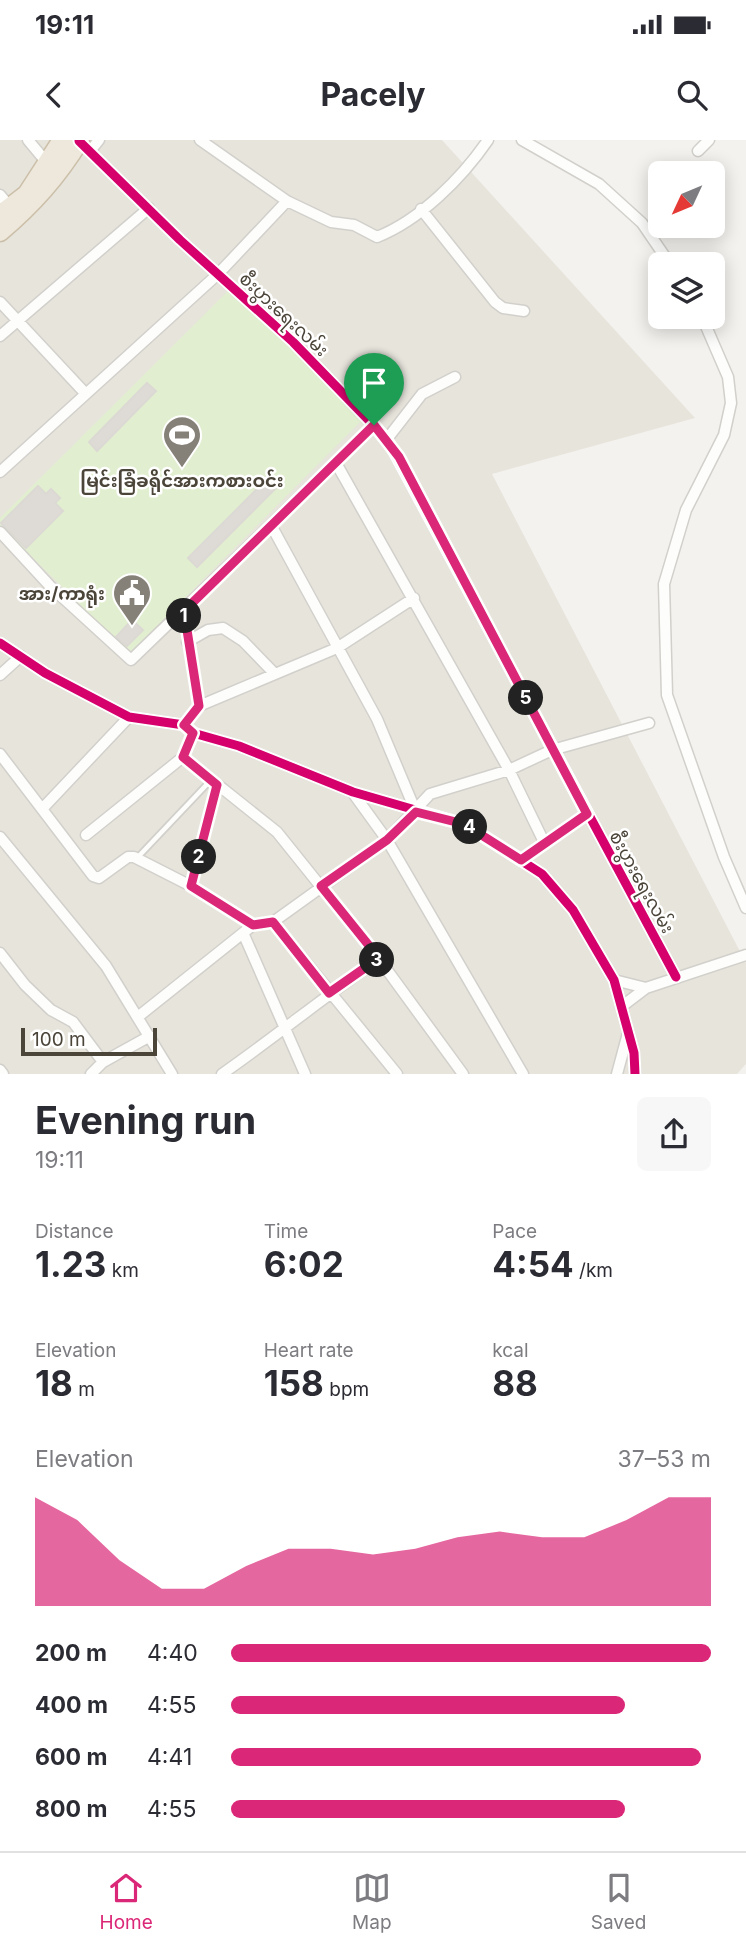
<!DOCTYPE html>
<meta charset="utf-8">
<style>
:root{--surface:#fff;--page:#f7f7f7;--text:#2b2b33;--muted:#7c7c81;--line:#e1e1e2;--accent:#db2777}
body{margin:0;font-family:Inter,"Noto Sans Myanmar",sans-serif;background:var(--page);color:var(--text);height:100vh;display:flex;flex-direction:column;font-size:26px;white-space:nowrap}
*{box-sizing:border-box;margin:0}
p{font-size:23px;color:var(--muted)}
.icon{flex:none;width:38px;height:38px;fill:none;stroke:currentColor;stroke-width:2;stroke-linecap:round;stroke-linejoin:round}
.map{position:relative;height:934px;overflow:hidden}
.details{display:flex;flex-direction:column;background:var(--surface);flex:1}
.details>*{flex:none}
.needle{width:46px;rotate:226deg}
.controls{position:absolute;left:648px;top:21px;display:grid;gap:14px}
.controls a{display:grid;place-items:center;width:77px;height:77px;border-radius:10px;background:var(--surface);box-shadow:0 4px 18px #0003;font-size:35px}
.scale{position:absolute;left:21px;bottom:18px;width:136px;box-sizing:border-box;padding-left:7px;border:4px solid #4b4439;border-top:0;font-size:19px;line-height:24px;white-space:nowrap;color:#4b4439;-webkit-text-stroke:5px #fff;paint-order:stroke}
.pin{position:absolute;display:grid;place-items:center;width:60px;height:60px;color:#fff;margin:-72px -30px;border-radius:50% 50% 50% 0;rotate:-45deg;box-shadow:0 0 7px #0007}
.pin .icon{rotate:45deg}
.km{position:absolute;width:35px;height:35px;margin:-18px;border-radius:50%;background:#222;color:#fff;font-size:19px;line-height:35px;text-align:center}
.round{display:grid;place-items:center;flex:none;width:74px;height:74px;border-radius:10px;background:var(--page)}
.head{display:flex;align-items:center;justify-content:space-between;height:119px;padding:0 35px}
h1{font-size:38px;font-weight:700;line-height:52px}
.figures{display:grid;grid-template-columns:repeat(3,1fr);gap:10px;height:119px;padding:7px 35px}
.figures div{display:grid;align-content:center}
.figures b{font-size:35px;font-weight:700}
.figures small{font-size:19px;font-weight:400}
.figures p{font-size:19px}
.chart{height:196px;padding:14px 35px}
.chart p{display:flex;justify-content:space-between}
.chart svg{width:100%;height:126px;margin-top:7px;fill:var(--accent);opacity:.7}
ul{padding:0 35px;list-style:none;font-size:23px}
li{display:grid;grid-template-columns:112px 84px 1fr;align-items:center;height:52px}
li i{height:18px;border-radius:9px;background:var(--accent)}
.status{display:flex;justify-content:space-between;align-items:center;height:49px;padding:0 35px;background:var(--surface);direction:ltr}
.status svg{height:19px;fill:currentColor}
header{display:flex;justify-content:space-between;align-items:center;height:91px;padding:0 35px;background:var(--surface);font-size:32px;font-weight:700}
.dock{display:flex;justify-content:space-around;align-items:center;height:98px;border-top:2px solid var(--line);background:var(--surface);font-size:19px;color:var(--muted)}
.dock a{display:grid;justify-items:center;gap:4px}
.dock .on{color:var(--accent)}
.map>svg:first-child{display:block}
</style>
<div class="status"><b>19:11</b><svg viewBox="0 0 49 12"><path d="M0 12V9h3v3zM5 12V6h3v6zM10 12V3h3v9zM15 12V0h3v12zM26 1h20v11H26zM47 4h2v5h-2z"/></svg></div>
<header><svg class="icon" aria-label="back" viewBox="0 0 24 24"><path d="M15 5l-7 7 7 7"/></svg>Pacely<svg class="icon" aria-label="search" viewBox="0 0 24 24"><circle cx="10" cy="10" r="6"/><path d="M15 15l6 6"/></svg></header>
<div class="map">
<svg width="746" height="934" viewBox="0 0 746 934">
<rect width="100%" height="100%" fill="#f4f2ee"/>
<path fill="#e7e4dc" d="M0,0H442L695,278L492,334L746,823V924L737,934H0Z"/>
<path fill="#e1eecf" d="M230,149L363,279L129,514L0,385V378Z"/>
<path fill="#dedbd6" stroke="#dcd9d4" stroke-width="2" d="M147,243L156,251L97,311L89,302Z
M267,339L276,348L197,427L188,418Z
M38,346L46,354L51,349L60,358L55,363L63,371L26,408L1,383Z
M132,480L143,490L127,506L116,497Z"/>
<g fill="none" stroke-linecap="round" stroke-linejoin="round">
<defs>
<path id="lane" d="M138,717L211,640"/>
<path id="street" d="M28,0L48,24
M200,0L287,61L331,82L354,85L377,97C420,80 462,38 488,0
M522,0L599,44L642,83L670,124
M79,1L180,100L293,202L387,299L676,837
M91,10L99,0
M698,11L709,0
M0,55L10,67
M421,69L495,162L503,168L524,171
M0,162L85,253
M702,177L728,237L731,263L724,295L686,370L664,444L667,555L724,717L746,768
M0,196L149,68
M387,299L422,254L455,237
M336,323L509,630L544,702
M0,332L218,134L287,61
M271,385L377,579L416,672
M0,392L50,446L131,520L374,285
M184,471L199,566
M187,502L208,490L223,488L243,501L274,533
M0,503L45,533L129,577L184,585L193,593L239,606L353,652L464,684L542,734L573,770L614,840L634,913L635,934
M0,535L21,516
M184,585L199,566L337,508L414,458
M0,614L93,736L99,738L128,717H134L191,746L253,785
M183,617L277,692L379,819L463,934
M353,653L387,700L523,934
M42,669L129,577
M86,695L183,617L193,593
M0,697L106,826L172,934
M521,720L587,674
M191,746L217,645
M273,782L397,934
M244,795L305,934
M0,813L25,845L51,870L73,882L103,922
M614,840L646,848L746,815
M621,867L646,848
M139,876L253,785L273,782L387,700L430,654L509,630L552,610L649,583
M0,930L3,934
M91,934L103,922L150,896
M222,934C275,897 325,856 379,819
M617,934L628,893"/>
<path id="highway" d="M0,75L27,54L62,0
M0,92C33,64 57,37 80,0"/>
</defs>
<use href="#lane" stroke="#d2d0cb" stroke-width="8"/>
<use href="#street" stroke="#d2d0cb" stroke-width="13"/>
<use href="#highway" stroke="#ccbfa9" stroke-width="21"/>
<use href="#lane" stroke="#fdfdfc" stroke-width="4.5"/>
<use href="#street" stroke="#fdfdfc" stroke-width="10"/>
<use href="#highway" stroke="#ede8db" stroke-width="18"/>
<defs>
<path id="cycleway" d="M79,1L180,100L293,202L387,299L676,837
M0,503L45,533L129,577L184,585L193,593L239,606L353,652L464,684L542,734L573,770L614,840L634,913L635,934"/>
</defs>
<use href="#cycleway" stroke="#fff" stroke-width="13"/>
<use href="#cycleway" stroke="#d6006c" stroke-width="9"/>
</g>
<g fill="none" stroke-linecap="round" stroke-linejoin="round">
<defs>
<path id="route" d="M374,285L399,317L587,674L521,720L464,684L416,672L387,700L321,746L379,818L329,853L273,782L253,785L191,746L217,645L183,617L193,593L184,585L199,566L184,471Z"/>
</defs>
<use href="#route" stroke="#fff" stroke-width="14"/>
<use href="#route" stroke="#db2777" stroke-width="9"/>
</g>
<defs>
<symbol id="stadium-pin" viewBox="-11 -11 22 30"><path d="M0 17L-7.5 6A9.5 9.5 0 1 1 7.5 6Z" fill="#868178" stroke="#fff"/><path d="M0-5a6.5 5 0 1 0 0 10a6.5 5 0 1 0 0-10ZM-3.5-1.8h7v3.6h-7Z" fill="#fff"/></symbol>
<symbol id="civic-pin" viewBox="-11 -11 22 30"><path d="M0 17L-7.5 6A9.5 9.5 0 1 1 7.5 6Z" fill="#868178" stroke="#fff"/><path d="M-.6-6.5H3V-4.5H.6V-3L4-1V1h2V6H-6V1h2V-1L-.6-3ZM-1.2 2.5V6h2.4V2.5Z" fill="#fff"/></symbol>
</defs>
<g fill-rule="evenodd">
<use href="#stadium-pin" x="160" y="273" width="44" height="60"/>
<use href="#civic-pin" x="110" y="431" width="44" height="60"/>
</g>
<g text-anchor="middle" dominant-baseline="central" stroke-width="5" stroke-linejoin="round" paint-order="stroke">
<g font-size="18" fill="#4b4439" stroke="#fff">
<text transform="translate(284 174) rotate(43)">စီးပွားရေးလမ်း</text>
<text transform="translate(642 742) rotate(61)">စီးပွားရေးလမ်း</text>
</g>
<g font-size="18" font-weight="bold" fill="#4b4439" stroke="#fff">
<text x="182" y="340">မြင်းခြံခရိုင်အားကစားဝင်း</text>
<text x="105" y="453" text-anchor="end">အား/ကာရုံး</text>
</g>
</g>
</svg>
<div class="controls">
<a><svg class="needle" viewBox="-14 -14 28 28"><path d="M0-13l5 13h-10z" fill="#e53935"/><path d="M0 13l5-13h-10z" fill="#7c7c81"/></svg></a>
<a><svg class="icon" aria-label="layers" viewBox="0 0 24 24"><path d="M12 4l9 5-9 5-9-5zM3 14l9 5 9-5"/></svg></a>
</div>
<div class="scale">100 m</div>
<div class="pin" style="left:374px;top:285px;background:#1e9e55"><svg class="icon" aria-label="arrive" viewBox="0 0 24 24"><path d="M6 21V4h12l-3 4 3 4H6"/></svg></div>
<b class="km" style="left:184px;top:476px">1</b>
<b class="km" style="left:199px;top:717px">2</b>
<b class="km" style="left:377px;top:820px">3</b>
<b class="km" style="left:470px;top:687px">4</b>
<b class="km" style="left:526px;top:558px">5</b>
</div>
<section class="details">
<div class="head"><div><h1>Evening run</h1><p>19:11</p></div><a class="round"><svg class="icon" aria-label="share" viewBox="0 0 24 24"><path d="M12 15V3M7 8l5-5 5 5M5 13v7h14v-7"/></svg></a></div>
<div class="figures">
<div><p>Distance</p><b>1.23<small> km</small></b></div>
<div><p>Time</p><b>6:02</b></div>
<div><p>Pace</p><b>4:54<small> /km</small></b></div>
</div>
<div class="figures">
<div><p>Elevation</p><b>18<small> m</small></b></div>
<div><p>Heart rate</p><b>158<small> bpm</small></b></div>
<div><p>kcal</p><b>88</b></div>
</div>
<div class="chart"><p><span>Elevation</span>37–53 m</p>
<svg viewBox="0 0 160 44" preserveAspectRatio="none"><path d="M0 44V6L10 14L20 28L30 38L40 38L50 30L60 24L70 24L80 26L90 24L100 20L110 18L120 20L130 20L140 14L150 6L160 6V44z"/></svg>
</div>
<ul>
<li><b>200 m</b>4:40<i style="width:100%"></i></li>
<li><b>400 m</b>4:55<i style="width:82%"></i></li>
<li><b>600 m</b>4:41<i style="width:98%"></i></li>
<li><b>800 m</b>4:55<i style="width:82%"></i></li>
</ul>
</section>
<nav class="dock">
<a class="on"><svg class="icon" aria-label="home" viewBox="0 0 24 24"><path d="M3 11l9-7 9 7M6 9v11h12V9"/></svg>Home</a>
<a><svg class="icon" aria-label="map" viewBox="0 0 24 24"><path d="M3 6l6-2 6 2 6-2v14l-6 2-6-2-6 2zM9 4v14M15 6v14"/></svg>Map</a>
<a><svg class="icon" aria-label="saved" viewBox="0 0 24 24"><path d="M7 4h10v16l-5-4-5 4z"/></svg>Saved</a>
</nav>
